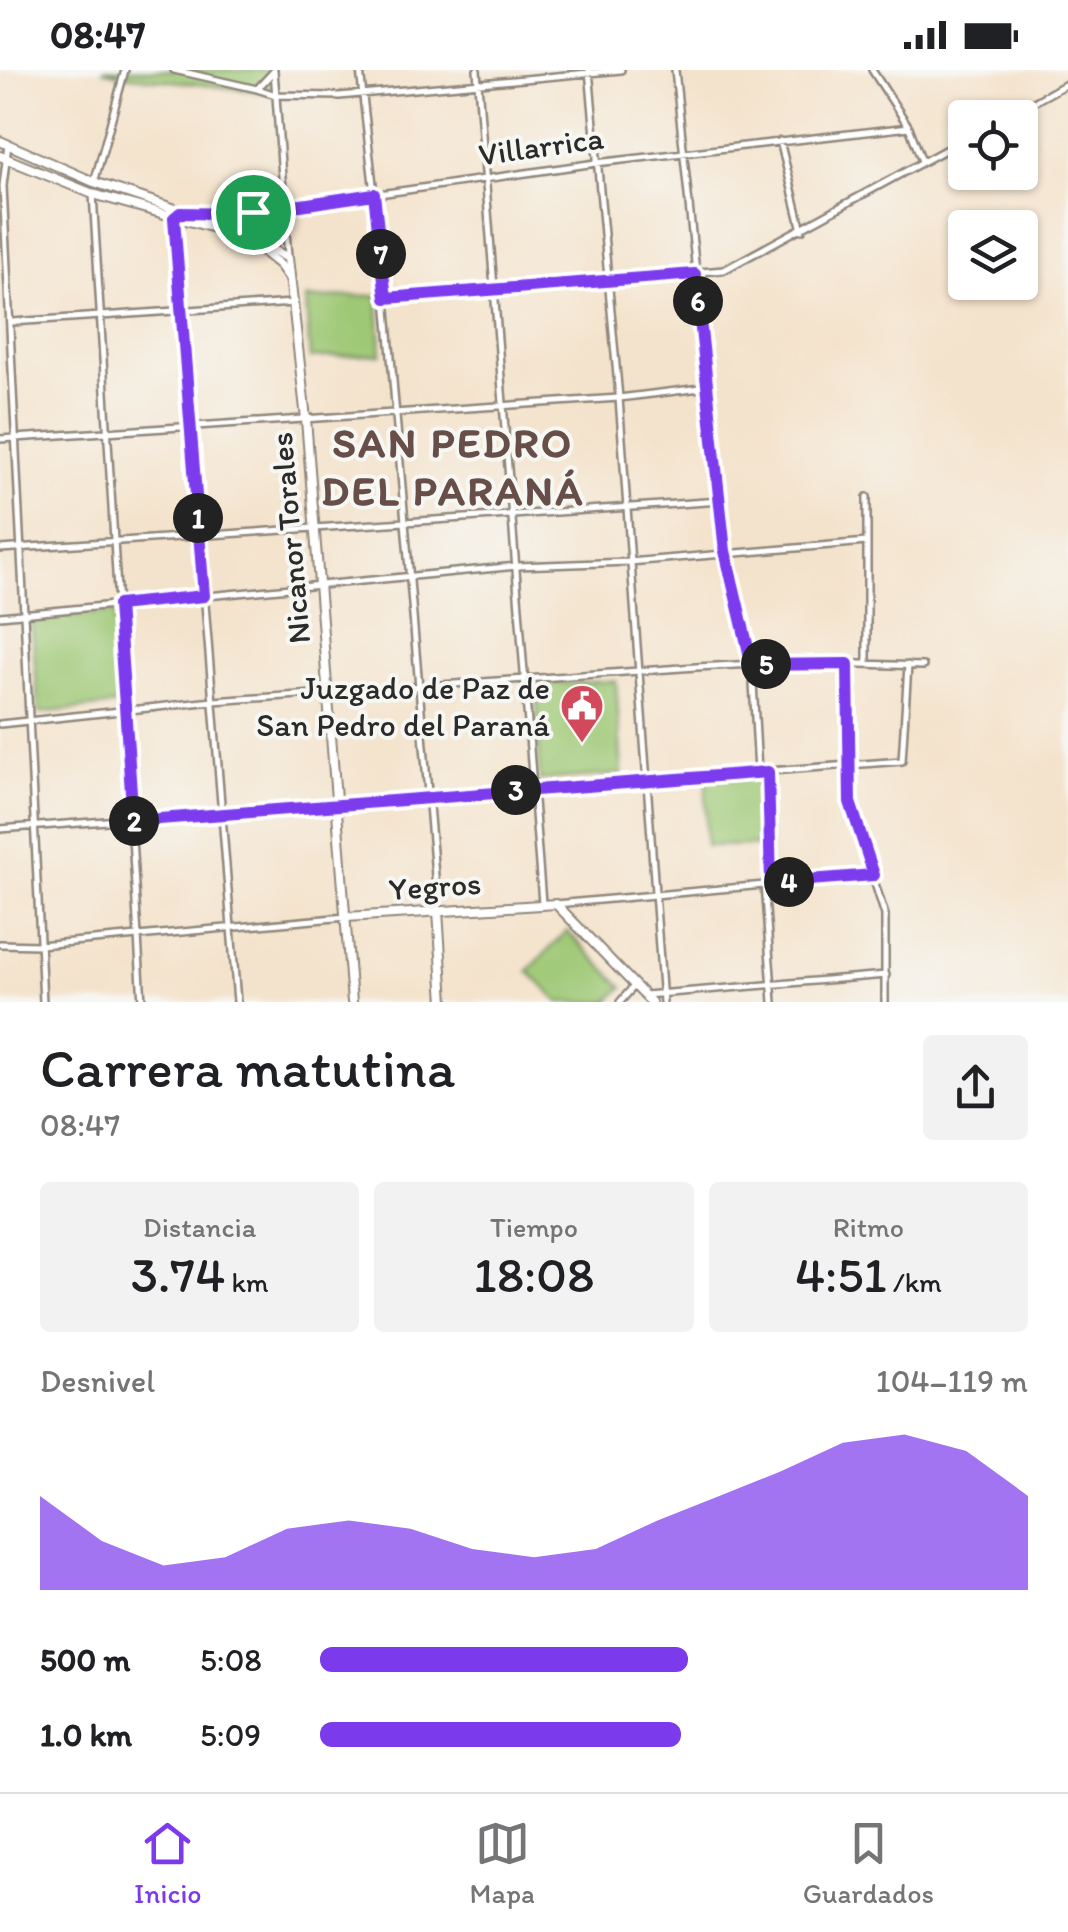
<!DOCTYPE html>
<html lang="es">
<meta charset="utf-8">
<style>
:root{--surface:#fff;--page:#f2f2f2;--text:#202124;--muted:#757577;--line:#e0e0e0;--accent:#7c3aed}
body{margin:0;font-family:Itim,sans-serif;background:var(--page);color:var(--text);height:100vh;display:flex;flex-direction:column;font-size:38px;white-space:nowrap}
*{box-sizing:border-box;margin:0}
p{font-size:32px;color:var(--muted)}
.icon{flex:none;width:55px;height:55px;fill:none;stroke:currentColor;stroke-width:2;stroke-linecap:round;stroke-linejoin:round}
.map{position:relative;height:932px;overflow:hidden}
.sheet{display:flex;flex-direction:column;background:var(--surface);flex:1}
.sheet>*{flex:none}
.controls{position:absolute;left:948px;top:30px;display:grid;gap:20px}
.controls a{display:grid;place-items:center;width:90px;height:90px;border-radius:10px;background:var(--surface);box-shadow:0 2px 8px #0004;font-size:50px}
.pin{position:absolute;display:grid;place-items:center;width:85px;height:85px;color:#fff;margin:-42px;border:5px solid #fff;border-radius:50%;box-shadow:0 2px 10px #0007}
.km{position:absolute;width:50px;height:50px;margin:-25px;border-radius:50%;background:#222;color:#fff;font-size:28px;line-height:50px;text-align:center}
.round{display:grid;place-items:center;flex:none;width:105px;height:105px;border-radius:10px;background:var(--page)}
.summary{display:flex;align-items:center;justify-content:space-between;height:170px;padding:0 40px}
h1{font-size:55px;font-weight:600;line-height:75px}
.figures{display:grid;grid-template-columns:repeat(3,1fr);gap:15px;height:170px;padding:10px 40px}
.figures div{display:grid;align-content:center;border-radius:10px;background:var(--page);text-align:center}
.figures b{font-size:50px;font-weight:600}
.figures small{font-size:28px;font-weight:400}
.figures p{font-size:28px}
.chart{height:280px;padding:20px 40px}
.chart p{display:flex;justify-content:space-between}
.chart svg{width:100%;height:180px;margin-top:10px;fill:var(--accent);opacity:.7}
ul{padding:0 40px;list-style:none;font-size:32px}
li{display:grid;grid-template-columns:160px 120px 1fr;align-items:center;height:75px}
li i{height:25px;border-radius:12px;background:var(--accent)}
.status{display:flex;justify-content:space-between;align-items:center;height:70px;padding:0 50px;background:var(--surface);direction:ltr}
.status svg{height:28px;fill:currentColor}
.tabs{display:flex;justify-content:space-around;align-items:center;height:140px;border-top:2px solid var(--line);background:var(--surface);font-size:28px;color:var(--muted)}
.tabs a{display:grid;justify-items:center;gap:5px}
.tabs .active{color:var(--accent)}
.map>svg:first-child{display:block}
</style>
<div class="status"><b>08:47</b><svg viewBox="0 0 49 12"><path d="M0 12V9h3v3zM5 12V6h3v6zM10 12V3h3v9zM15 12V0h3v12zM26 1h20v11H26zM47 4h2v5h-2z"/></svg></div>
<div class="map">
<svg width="1068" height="932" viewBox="0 0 1068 932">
<rect width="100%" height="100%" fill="#f6f6f2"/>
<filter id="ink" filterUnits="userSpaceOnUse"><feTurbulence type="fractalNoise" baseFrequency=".01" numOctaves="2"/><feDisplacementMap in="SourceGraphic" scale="20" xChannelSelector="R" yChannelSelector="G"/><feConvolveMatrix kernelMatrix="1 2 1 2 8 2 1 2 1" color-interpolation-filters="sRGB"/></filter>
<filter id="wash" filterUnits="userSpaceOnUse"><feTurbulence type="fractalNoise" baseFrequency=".0048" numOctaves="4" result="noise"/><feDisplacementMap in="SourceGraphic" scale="40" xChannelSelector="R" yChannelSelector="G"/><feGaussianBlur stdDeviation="2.25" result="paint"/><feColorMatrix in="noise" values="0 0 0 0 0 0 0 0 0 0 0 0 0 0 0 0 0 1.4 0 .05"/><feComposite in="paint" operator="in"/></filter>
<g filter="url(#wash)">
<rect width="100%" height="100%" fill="#f4e3cc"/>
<path fill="#9ec875" stroke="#647a50" stroke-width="2.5" d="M102,0H269L271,23L122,5Z
M378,225L381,284L310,288L306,229Z
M115,542L119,635L39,643L31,548Z
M616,611L622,704L540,710L536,614Z
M761,708L762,775L706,776V709Z
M567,861L623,917L608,932H559L528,901Z"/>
</g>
<g filter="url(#ink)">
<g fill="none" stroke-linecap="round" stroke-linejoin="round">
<defs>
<path id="minor" d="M174,0L257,19L273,2
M274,0L288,187
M360,0L386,228L438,841
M477,0L542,833
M589,0L619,328L663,932
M675,0L725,481L752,595L758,701
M872,0L909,57L922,91
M257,19L276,25L339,26L621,0
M1005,48L1068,13
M780,71L802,160
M8,74L3,116L43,932
M94,113L125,0
M93,124L142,932
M198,144L253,142L596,93L909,57
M174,148L237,932
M386,228L724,200L965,69
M12,252L293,233
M0,369L619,328L709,317
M867,427V594
M0,479L721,431
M0,546L517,496L629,492L867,472
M848,594L849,732L885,845V932
M0,654L213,631L696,597L797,592L923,596
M768,701L771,813
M0,759L902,691L908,595
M764,814L773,932
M556,834L874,805
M0,874L39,875L346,847
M645,925L886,905
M620,932L635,915"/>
<path id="tertiary" d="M0,71L94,112L233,158L288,188L306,349L352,932
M0,86L93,124L232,163
M250,171L280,195L290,209
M438,841L444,932
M346,847L556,834L651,932"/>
</defs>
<use href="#minor" stroke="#90877c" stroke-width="10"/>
<use href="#tertiary" stroke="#90877c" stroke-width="12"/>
<use href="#minor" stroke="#fff" stroke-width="5"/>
<use href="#tertiary" stroke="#fff" stroke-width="8"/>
</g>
</g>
<g fill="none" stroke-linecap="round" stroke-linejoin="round" filter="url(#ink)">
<defs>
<path id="route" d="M374,124L386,228L695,204L725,481L752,595L848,594L850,732L874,805L771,813L768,702L133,751L118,535L204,526L174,148L180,143L241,144Z"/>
</defs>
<use href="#route" stroke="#fff" stroke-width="20"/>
<use href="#route" stroke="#7c3aed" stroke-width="12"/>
</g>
<defs>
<symbol id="civic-pin" viewBox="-11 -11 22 30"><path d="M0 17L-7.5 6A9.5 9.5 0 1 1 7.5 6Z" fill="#d1495b" stroke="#f6f6f2"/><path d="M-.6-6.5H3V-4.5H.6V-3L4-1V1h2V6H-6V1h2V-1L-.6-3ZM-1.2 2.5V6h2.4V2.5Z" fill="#fff"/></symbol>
</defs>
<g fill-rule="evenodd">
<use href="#civic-pin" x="557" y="611" width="50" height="68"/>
</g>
<g text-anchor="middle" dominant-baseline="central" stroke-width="8" stroke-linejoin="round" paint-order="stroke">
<g font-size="32" fill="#2b2b2b" stroke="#f6f6f2">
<text transform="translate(541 76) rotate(-8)">Villarrica</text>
<text transform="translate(290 468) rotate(-95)">Nicanor Torales</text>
<text transform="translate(435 816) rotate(-4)">Yegros</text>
</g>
<g font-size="32" fill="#2b2b2b" stroke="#f6f6f2" text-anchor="end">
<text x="550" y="618">Juzgado de Paz de<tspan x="550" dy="37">San Pedro del Paraná</tspan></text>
</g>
<g font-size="42" font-weight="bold" letter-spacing="2.5" fill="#674e49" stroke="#f6f6f2">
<text x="453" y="372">SAN PEDRO<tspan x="453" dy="48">DEL PARANÁ</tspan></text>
</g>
</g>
</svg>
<div class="controls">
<a><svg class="icon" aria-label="locate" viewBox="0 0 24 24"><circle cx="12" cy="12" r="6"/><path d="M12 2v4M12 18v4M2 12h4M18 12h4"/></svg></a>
<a><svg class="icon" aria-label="layers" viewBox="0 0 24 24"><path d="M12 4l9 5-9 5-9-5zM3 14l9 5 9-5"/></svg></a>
</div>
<div class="pin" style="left:253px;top:142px;background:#1e9e55"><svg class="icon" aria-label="arrive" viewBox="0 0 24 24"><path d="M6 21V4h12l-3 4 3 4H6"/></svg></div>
<b class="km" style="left:198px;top:448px">1</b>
<b class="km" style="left:134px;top:751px">2</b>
<b class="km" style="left:516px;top:720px">3</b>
<b class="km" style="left:789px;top:812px">4</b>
<b class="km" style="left:766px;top:594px">5</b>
<b class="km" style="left:698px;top:231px">6</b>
<b class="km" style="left:381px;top:184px">7</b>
</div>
<section class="sheet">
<div class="summary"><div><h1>Carrera matutina</h1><p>08:47</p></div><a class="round"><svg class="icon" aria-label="share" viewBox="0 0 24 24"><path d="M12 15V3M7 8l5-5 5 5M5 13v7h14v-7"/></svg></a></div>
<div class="figures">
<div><p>Distancia</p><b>3.74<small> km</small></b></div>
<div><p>Tiempo</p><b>18:08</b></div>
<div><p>Ritmo</p><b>4:51<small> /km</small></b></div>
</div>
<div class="chart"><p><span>Desnivel</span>104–119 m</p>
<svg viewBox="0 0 160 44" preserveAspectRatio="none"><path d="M0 44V21L10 32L20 38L30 36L40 29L50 27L60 29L70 34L80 36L90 34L100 27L110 21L120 15L130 8L140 6L150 10L160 21V44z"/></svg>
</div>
<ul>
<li><b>500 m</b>5:08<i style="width:52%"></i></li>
<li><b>1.0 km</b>5:09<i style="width:51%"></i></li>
</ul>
</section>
<nav class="tabs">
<a class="active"><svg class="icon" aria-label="home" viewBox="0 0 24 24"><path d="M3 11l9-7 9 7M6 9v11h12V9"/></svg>Inicio</a>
<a><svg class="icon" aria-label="map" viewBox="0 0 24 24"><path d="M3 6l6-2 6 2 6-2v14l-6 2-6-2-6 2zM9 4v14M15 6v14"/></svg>Mapa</a>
<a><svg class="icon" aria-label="saved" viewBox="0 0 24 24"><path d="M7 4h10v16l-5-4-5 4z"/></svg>Guardados</a>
</nav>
